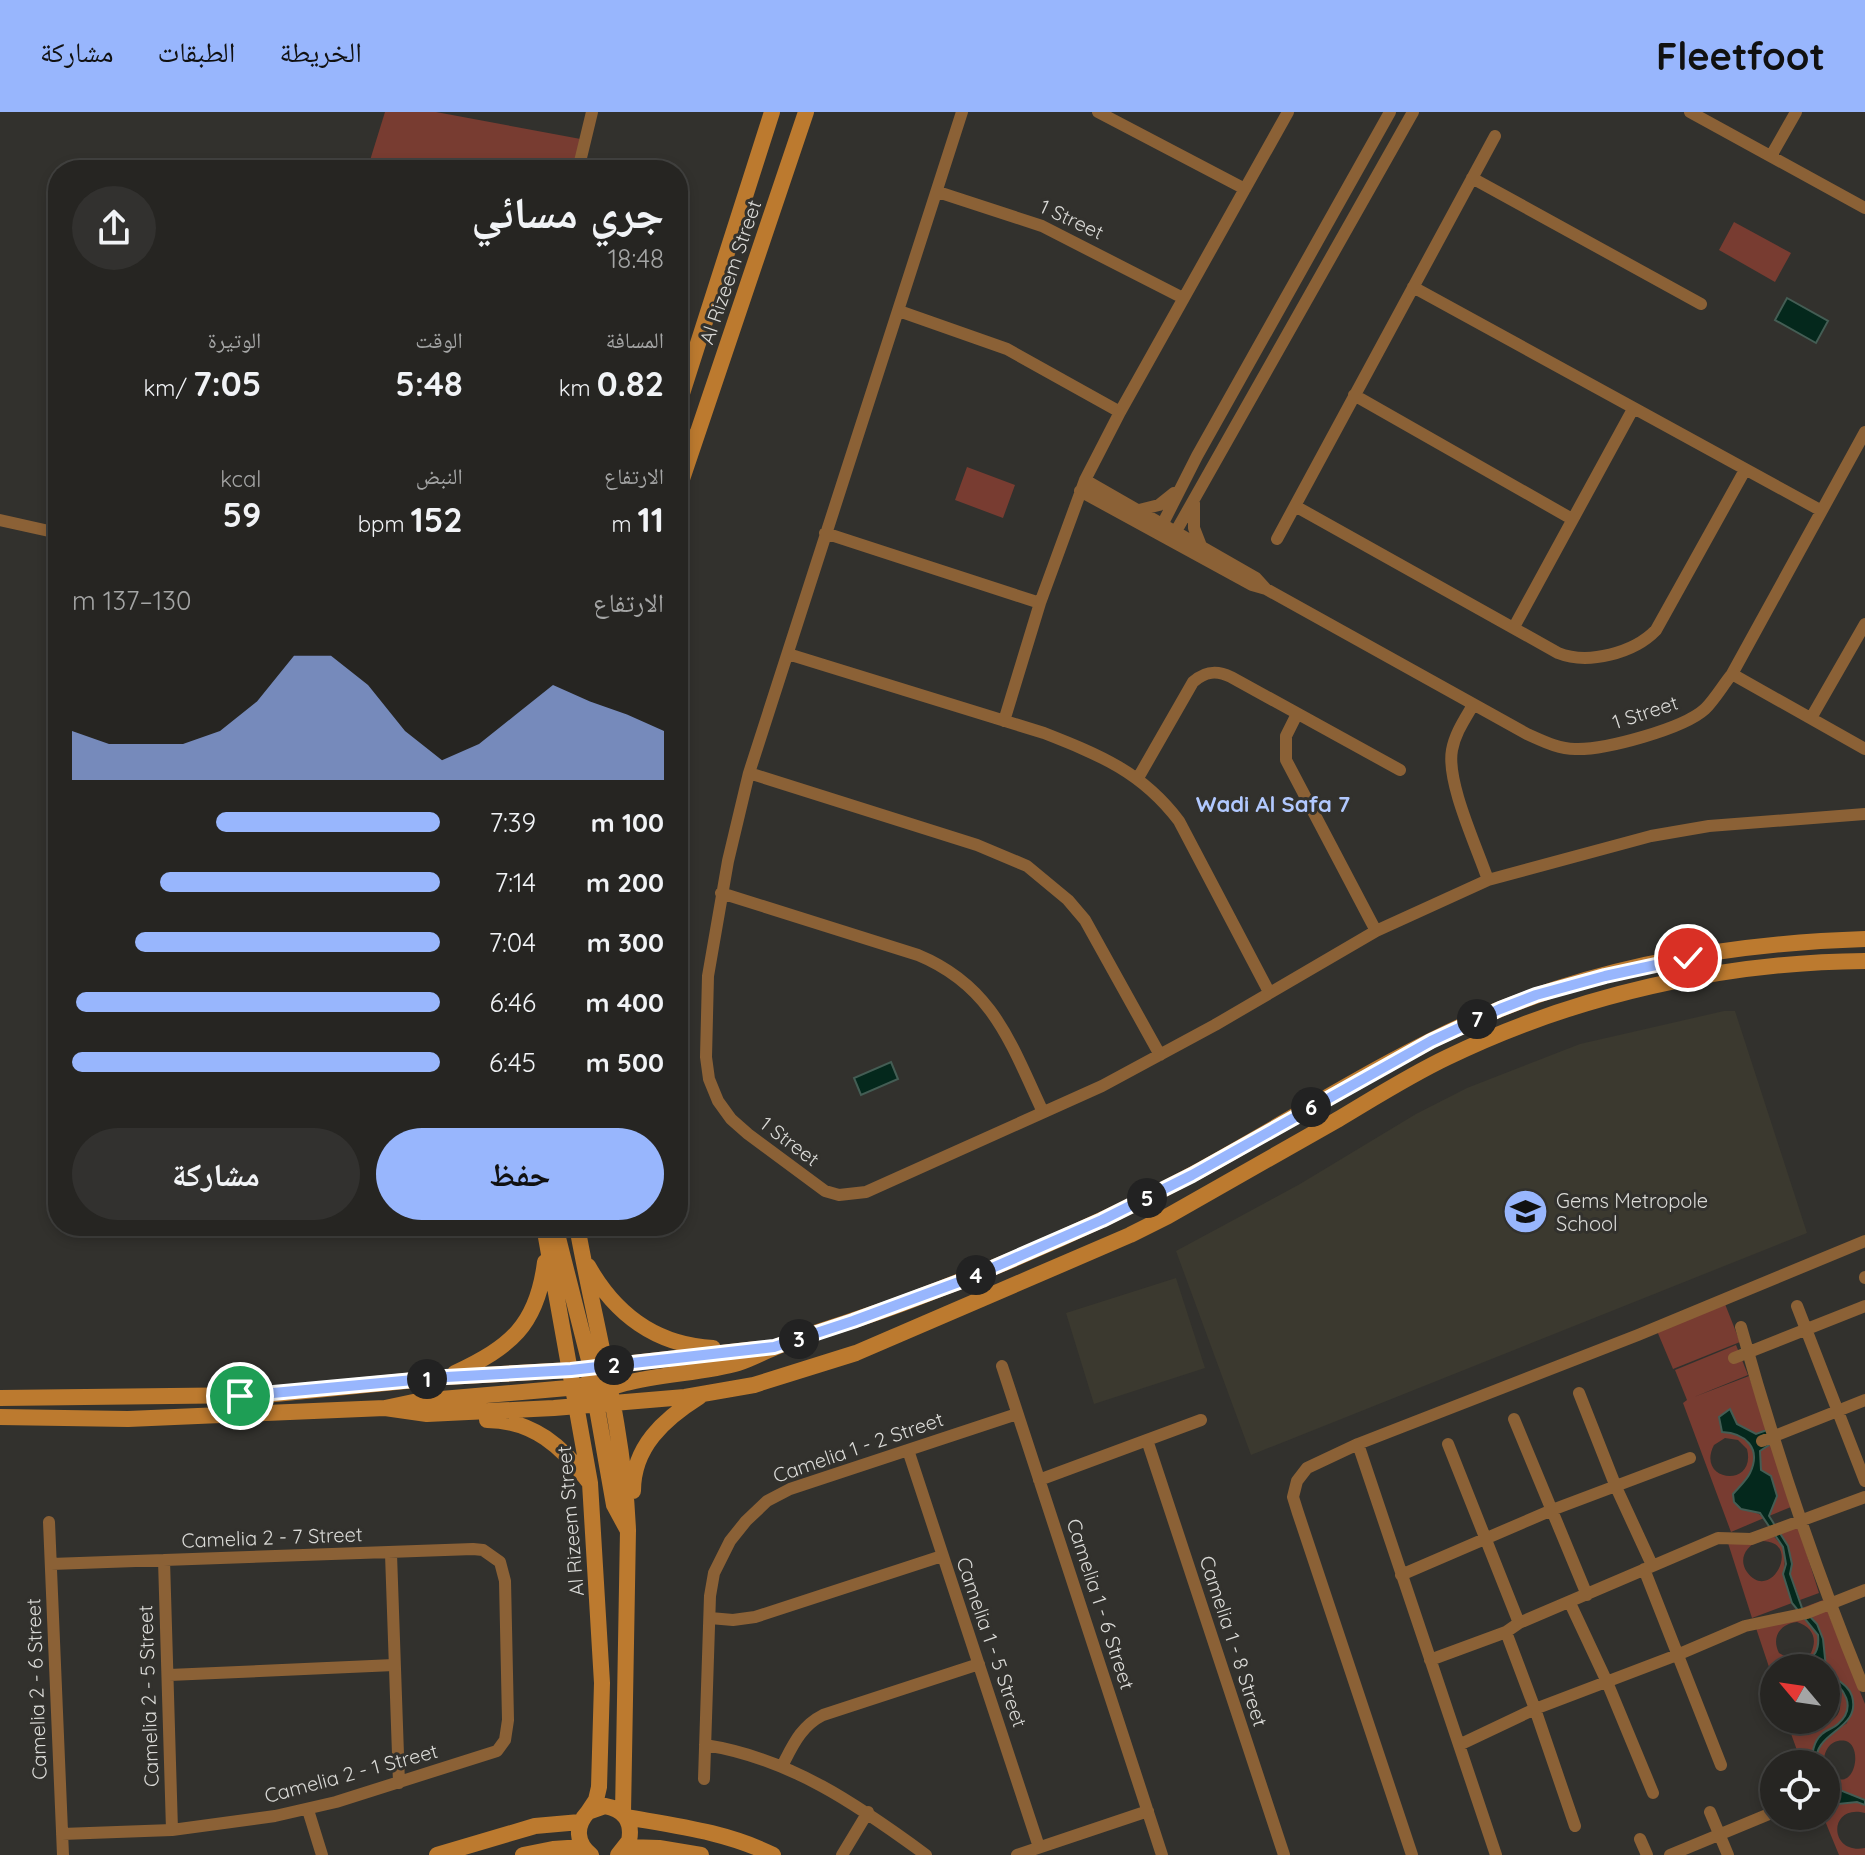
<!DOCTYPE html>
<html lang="ar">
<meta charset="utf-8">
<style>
:root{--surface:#262522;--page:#32312f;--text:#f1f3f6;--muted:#a4a5a5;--line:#424240;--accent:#98b6fd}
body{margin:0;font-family:Quicksand,"Noto Naskh Arabic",sans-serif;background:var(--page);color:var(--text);direction:rtl;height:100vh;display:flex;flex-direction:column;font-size:30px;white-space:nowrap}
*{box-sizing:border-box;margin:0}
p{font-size:26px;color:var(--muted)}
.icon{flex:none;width:44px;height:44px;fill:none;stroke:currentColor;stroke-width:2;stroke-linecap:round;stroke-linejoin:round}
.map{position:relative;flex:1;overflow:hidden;direction:ltr}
.details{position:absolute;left:48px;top:48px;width:640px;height:1076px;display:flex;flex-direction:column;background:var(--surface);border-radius:32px;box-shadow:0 4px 12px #0003,0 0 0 2px var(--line);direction:rtl}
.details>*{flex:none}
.needle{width:52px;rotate:299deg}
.tools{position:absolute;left:1760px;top:1542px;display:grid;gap:16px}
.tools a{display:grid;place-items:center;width:80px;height:80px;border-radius:50%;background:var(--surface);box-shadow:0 4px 12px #0003,0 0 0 2px var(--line);font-size:40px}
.pin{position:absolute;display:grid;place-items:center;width:68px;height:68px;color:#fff;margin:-34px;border:4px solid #fff;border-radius:50%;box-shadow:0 2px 8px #0007}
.km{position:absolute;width:40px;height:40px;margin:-20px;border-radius:50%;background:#222;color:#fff;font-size:22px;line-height:40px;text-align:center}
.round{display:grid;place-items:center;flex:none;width:84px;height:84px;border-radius:42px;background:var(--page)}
.head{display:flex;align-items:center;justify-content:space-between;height:136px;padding:0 24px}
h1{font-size:44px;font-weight:700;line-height:60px}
.metrics{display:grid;grid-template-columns:repeat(3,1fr);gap:12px;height:136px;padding:8px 24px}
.metrics div{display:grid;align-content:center}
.metrics b{font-size:34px;font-weight:700}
.metrics small{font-size:22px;font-weight:400}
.metrics p{font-size:22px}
.chart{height:224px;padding:16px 24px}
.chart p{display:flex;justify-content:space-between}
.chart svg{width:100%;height:144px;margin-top:8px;fill:var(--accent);opacity:.7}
.button{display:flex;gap:16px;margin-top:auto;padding:16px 24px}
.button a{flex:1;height:92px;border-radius:48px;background:var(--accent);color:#111;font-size:32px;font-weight:700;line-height:92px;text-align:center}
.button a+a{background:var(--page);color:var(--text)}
ul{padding:0 24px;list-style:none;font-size:26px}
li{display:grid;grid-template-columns:128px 96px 1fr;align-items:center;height:60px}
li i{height:20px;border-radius:10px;background:var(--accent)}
header{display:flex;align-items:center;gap:48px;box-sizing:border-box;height:112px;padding:0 40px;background:var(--accent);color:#111}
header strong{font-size:38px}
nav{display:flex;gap:44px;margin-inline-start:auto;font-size:28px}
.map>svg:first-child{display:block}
</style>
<header>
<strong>Fleetfoot</strong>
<nav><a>الخريطة</a><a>الطبقات</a><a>مشاركة</a></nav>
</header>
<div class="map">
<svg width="1865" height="1743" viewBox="0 0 1865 1743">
<rect width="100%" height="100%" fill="#32312d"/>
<path fill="#3b392f" d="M1724,899H1735L1807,1121L1251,1343L1176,1139L1300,1072L1416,1002L1467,976L1580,932Z
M1176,1166L1205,1256L1094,1292L1066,1201Z"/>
<path fill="#783c31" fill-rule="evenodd" d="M385,0H436L586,28L577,58H522L494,53L486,55L485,58H367Z
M1734,110L1791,141L1775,170L1719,138Z
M967,355L1015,373L1003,406L955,388Z
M1725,1192L1740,1230L1673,1257L1657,1219Z
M1736,1233L1748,1263L1694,1285L1749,1264L1767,1318L1756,1322L1737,1312L1730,1297L1719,1305L1722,1320C1745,1321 1762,1336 1750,1360C1746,1369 1739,1374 1733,1382L1734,1390C1742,1401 1756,1397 1764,1406L1731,1420L1683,1291L1687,1288L1675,1258ZM1725,1326L1738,1328L1747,1337C1757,1377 1695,1370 1714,1333Z
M1772,1331L1791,1395L1769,1404L1774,1392L1765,1363L1761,1358L1760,1339Z
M1796,1408L1819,1481L1800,1488L1790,1461L1792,1452L1788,1434L1776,1415Z
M1768,1417L1783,1435L1785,1443L1784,1462L1792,1491L1752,1506L1728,1431ZM1759,1429C1805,1426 1771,1493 1747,1460C1738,1447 1746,1434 1759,1429Z
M1823,1488L1865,1592V1688L1842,1679L1826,1666V1658C1853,1689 1865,1635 1846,1629C1831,1626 1823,1639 1824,1652L1816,1651C1814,1629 1831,1622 1847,1611L1852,1584C1845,1573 1830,1567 1825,1555C1822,1547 1825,1538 1823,1529C1821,1515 1811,1506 1802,1496Z
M1806,1507L1818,1523C1821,1553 1798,1556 1774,1556V1570L1755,1513ZM1797,1510C1812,1515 1818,1526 1811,1541L1795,1550L1779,1541C1771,1525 1780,1512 1797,1510Z
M1826,1566C1844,1575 1857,1594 1839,1612C1836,1615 1831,1615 1828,1618C1818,1625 1812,1641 1812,1652H1802L1786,1608H1808L1822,1613C1844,1608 1847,1584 1826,1575Z
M1826,1680L1838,1692L1857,1690L1865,1693V1701C1828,1691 1828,1743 1865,1736V1743H1839L1823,1704H1826Z"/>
<path fill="#04281c" stroke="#445d54" stroke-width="2" d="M1787,186L1828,209L1816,231L1775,208Z
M891,950L898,967L861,983L854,966Z
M1730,1297L1737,1312L1756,1322L1767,1318L1772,1331L1760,1339L1761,1358L1771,1364L1777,1384L1769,1404L1788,1434L1792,1452L1790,1462L1802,1496L1817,1512L1823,1527L1826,1556H1799C1812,1545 1820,1542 1818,1523L1792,1491L1783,1462L1786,1452L1783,1435L1760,1401L1741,1397L1734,1390L1733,1382C1739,1375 1746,1369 1750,1361C1762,1336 1745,1321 1722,1320L1719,1305Z
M1826,1556C1832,1567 1848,1571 1852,1584C1862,1619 1811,1619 1817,1652H1812C1812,1641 1813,1630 1822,1622C1827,1617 1833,1617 1838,1612C1857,1595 1845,1575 1826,1566Z
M1826,1666L1842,1679L1865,1688V1693L1857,1690L1838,1692L1826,1680Z"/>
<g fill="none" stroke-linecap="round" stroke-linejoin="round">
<path stroke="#8b6136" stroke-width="12" d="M962,0L749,661L728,749L708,864L706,945L709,967L718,989L731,1007L748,1022L825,1079L839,1083L866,1080L1102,974L1215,913L1376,819L1488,768L1651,724L1709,714L1865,702
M1098,0L1245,77
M1690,0L1865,96
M1771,44L1796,0
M578,58L592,0
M1472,66L1701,192
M938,80L1042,114L1183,186
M1413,175L1820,398
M899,199L1007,237L1120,300
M1354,283L1572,407
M678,319L695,325
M1085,368L1256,466L1266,477
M1080,379L1252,473L1266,477L1527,622C1543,629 1558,637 1575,637C1605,638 1683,617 1705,597C1715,587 1723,573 1732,562L1865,320
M1194,391V416L1201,434
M1295,394L1558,541C1588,553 1634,541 1656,518L1745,358
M1139,398L1159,393L1174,381
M0,408L58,421
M825,421L1040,491
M1158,421L1197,344L1390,0
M1277,427L1495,24
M1171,428L1413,0
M1514,515L1633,297
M788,542L1044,621C1100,643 1142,660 1179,709L1269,880
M1732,562L1865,637
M1473,593C1465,607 1455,621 1452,638C1446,670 1477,735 1488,768
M1297,602L1286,624V648L1376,819
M1811,606L1865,512
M1004,609L1040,491L1085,368L1120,300L1288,0
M749,661L977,733L1027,754L1068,788L1085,808L1160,943
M1138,666L1193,570C1205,559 1217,558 1231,565L1400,658
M721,781L918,843C993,874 1011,932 1043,1000
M1865,1165V1166
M1797,1194L1865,1369
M1741,1215C1775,1337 1815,1457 1863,1574
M1734,1246L1865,1194
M1002,1254L1162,1743
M1579,1281L1616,1375L1652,1453
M1514,1307L1587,1483
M1147,1328L1284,1743
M1762,1329L1865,1288
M1358,1332L1496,1743
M1448,1332L1519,1511
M908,1338L1039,1735
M1039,1368L1201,1308
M49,1410L63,1743
M391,1442L399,1671
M164,1448L172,1718
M51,1452L473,1437L483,1438L500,1450L505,1469L508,1608L505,1628L497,1639L336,1690L275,1704L172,1718L62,1722
M1644,1457L1721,1653
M1401,1463L1552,1398L1690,1346
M1570,1491L1607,1570L1653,1681
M710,1506L733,1508L755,1505L942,1444
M1506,1520L1535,1597L1575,1714
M1430,1548L1506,1520L1519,1511L1718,1426L1751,1427L1865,1385
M169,1563L394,1553
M705,1633C790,1646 858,1693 926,1743
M1459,1633L1535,1597L1677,1543L1745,1514L1807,1501L1865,1478
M782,1654C793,1633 801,1614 823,1603L979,1552
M704,1667L710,1484L714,1461L730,1429L746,1409L767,1389L790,1377L1017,1302
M308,1698L322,1743
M1710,1700L1728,1743
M1640,1727L1647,1743
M842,1743L868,1700
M1017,1743L1148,1699
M1412,1743L1298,1401L1293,1385L1297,1369L1307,1356L1358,1332L1638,1223L1865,1129
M1670,1743L1774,1700"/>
<path stroke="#bc7a2f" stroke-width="16" d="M678,294L772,0
M678,379L806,0
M544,1114L590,1371L602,1571L599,1675L596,1688L588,1700
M555,1114L593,1264
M577,1114C595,1215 624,1315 628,1418L623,1701
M588,1154C615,1202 656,1233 713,1236
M455,1261C510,1235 537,1214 545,1150
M595,1285L614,1393L627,1417
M0,1286L265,1283L446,1265L571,1258L757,1237
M579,1293C615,1261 691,1265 738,1251C751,1247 763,1240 776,1235C821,1217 869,1205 914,1187C1009,1151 1103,1110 1193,1062C1294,1007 1391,942 1498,898C1613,851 1742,831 1865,827
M385,1296L427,1302L554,1296L685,1285L754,1273L856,1241L1130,1123L1168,1104C1225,1072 1281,1040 1337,1008C1374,986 1410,963 1448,945C1576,883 1723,850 1865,849
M0,1305L128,1307L385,1296L418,1289L579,1275L595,1268L604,1254
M487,1308C533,1308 563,1335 589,1370
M633,1379C633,1335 664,1307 699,1285
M626,1705C677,1714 727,1720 773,1743
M627,1735L659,1736L701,1743
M437,1743L535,1714L580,1710
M523,1743L553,1737L583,1735
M591,1743C576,1731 575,1714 588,1700L605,1694C624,1697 633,1710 629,1729L618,1743"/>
</g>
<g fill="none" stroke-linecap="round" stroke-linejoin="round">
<defs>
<path id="route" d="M240,1284L446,1265L571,1258L774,1235L853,1209L967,1167L1102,1108L1192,1063L1431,929L1500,897L1536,883L1605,864L1688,846"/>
</defs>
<use href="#route" stroke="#fff" stroke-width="16"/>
<use href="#route" stroke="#98b6fd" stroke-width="10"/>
</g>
<defs>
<symbol id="school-disc" viewBox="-11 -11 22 22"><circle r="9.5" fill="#98b6fd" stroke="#32312d"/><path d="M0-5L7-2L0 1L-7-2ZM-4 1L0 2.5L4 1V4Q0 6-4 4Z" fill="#111"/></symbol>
</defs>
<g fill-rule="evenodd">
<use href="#school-disc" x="1500" y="1074" width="51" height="51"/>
</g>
<g text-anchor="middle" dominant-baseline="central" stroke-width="6" stroke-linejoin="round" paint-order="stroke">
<g font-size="20" fill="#dadad7" stroke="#32312d">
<text transform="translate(1072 107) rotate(25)">1 Street</text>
<text transform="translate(730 160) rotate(-71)">Al Rizeem Street</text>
<text transform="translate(1645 600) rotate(-18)">1 Street</text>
<text transform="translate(790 1029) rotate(37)">1 Street</text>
<text transform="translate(858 1335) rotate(-19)">Camelia 1 - 2 Street</text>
<text transform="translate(570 1409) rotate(-95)">Al Rizeem Street</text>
<text transform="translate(272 1425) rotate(-2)">Camelia 2 - 7 Street</text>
<text transform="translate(1101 1492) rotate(72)">Camelia 1 - 6 Street</text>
<text transform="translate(1234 1529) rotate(72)">Camelia 1 - 8 Street</text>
<text transform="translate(992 1530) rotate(71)">Camelia 1 - 5 Street</text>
<text transform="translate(36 1577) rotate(-92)">Camelia 2 - 6 Street</text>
<text transform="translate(148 1584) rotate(-92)">Camelia 2 - 5 Street</text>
<text transform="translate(351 1661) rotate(-15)">Camelia 2 - 1 Street</text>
</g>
<g font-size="20" fill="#dadad7" stroke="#32312d" text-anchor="start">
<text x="1556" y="1088">Gems Metropole<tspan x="1556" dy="23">School</tspan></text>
</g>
<g font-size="22" font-weight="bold" fill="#b1c8fe" stroke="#32312d">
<text x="1273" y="692">Wadi Al Safa 7</text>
</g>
</g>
</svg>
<div class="tools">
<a><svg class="needle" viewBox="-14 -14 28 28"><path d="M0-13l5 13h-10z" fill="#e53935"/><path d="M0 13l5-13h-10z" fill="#a4a5a5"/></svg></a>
<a><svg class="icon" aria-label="locate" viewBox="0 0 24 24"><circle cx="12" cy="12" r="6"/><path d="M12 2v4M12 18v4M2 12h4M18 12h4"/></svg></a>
</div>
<div class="pin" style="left:240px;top:1284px;background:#1e9e55"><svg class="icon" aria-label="arrive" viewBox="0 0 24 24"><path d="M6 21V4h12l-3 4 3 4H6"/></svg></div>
<div class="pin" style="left:1688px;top:846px;background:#d93025"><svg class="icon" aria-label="check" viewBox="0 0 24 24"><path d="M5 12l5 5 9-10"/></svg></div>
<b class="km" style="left:427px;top:1267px">1</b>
<b class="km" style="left:614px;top:1253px">2</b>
<b class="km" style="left:799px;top:1227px">3</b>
<b class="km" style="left:976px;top:1163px">4</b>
<b class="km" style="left:1147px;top:1086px">5</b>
<b class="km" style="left:1311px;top:995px">6</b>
<b class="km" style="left:1477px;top:907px">7</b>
<section class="details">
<div class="head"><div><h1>جري مسائي</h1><p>18:48</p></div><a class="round"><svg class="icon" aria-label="share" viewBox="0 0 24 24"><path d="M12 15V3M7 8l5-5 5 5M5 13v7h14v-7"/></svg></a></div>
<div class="metrics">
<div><p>المسافة</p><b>0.82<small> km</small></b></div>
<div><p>الوقت</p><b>5:48</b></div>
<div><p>الوتيرة</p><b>7:05<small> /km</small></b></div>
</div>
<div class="metrics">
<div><p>الارتفاع</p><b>11<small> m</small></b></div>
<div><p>النبض</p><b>152<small> bpm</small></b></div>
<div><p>kcal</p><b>59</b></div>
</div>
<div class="chart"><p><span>الارتفاع</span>130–137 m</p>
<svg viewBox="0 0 160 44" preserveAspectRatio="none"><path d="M0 44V29L10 33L20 33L30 33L40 29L50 20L60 6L70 6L80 15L90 29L100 38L110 33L120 24L130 15L140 20L150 24L160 29V44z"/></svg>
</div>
<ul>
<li><b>100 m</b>7:39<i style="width:61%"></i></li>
<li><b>200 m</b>7:14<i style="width:76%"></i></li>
<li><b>300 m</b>7:04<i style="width:83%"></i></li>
<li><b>400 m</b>6:46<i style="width:99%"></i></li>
<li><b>500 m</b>6:45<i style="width:100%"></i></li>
</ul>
<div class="button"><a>حفظ</a><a>مشاركة</a></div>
</section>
</div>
